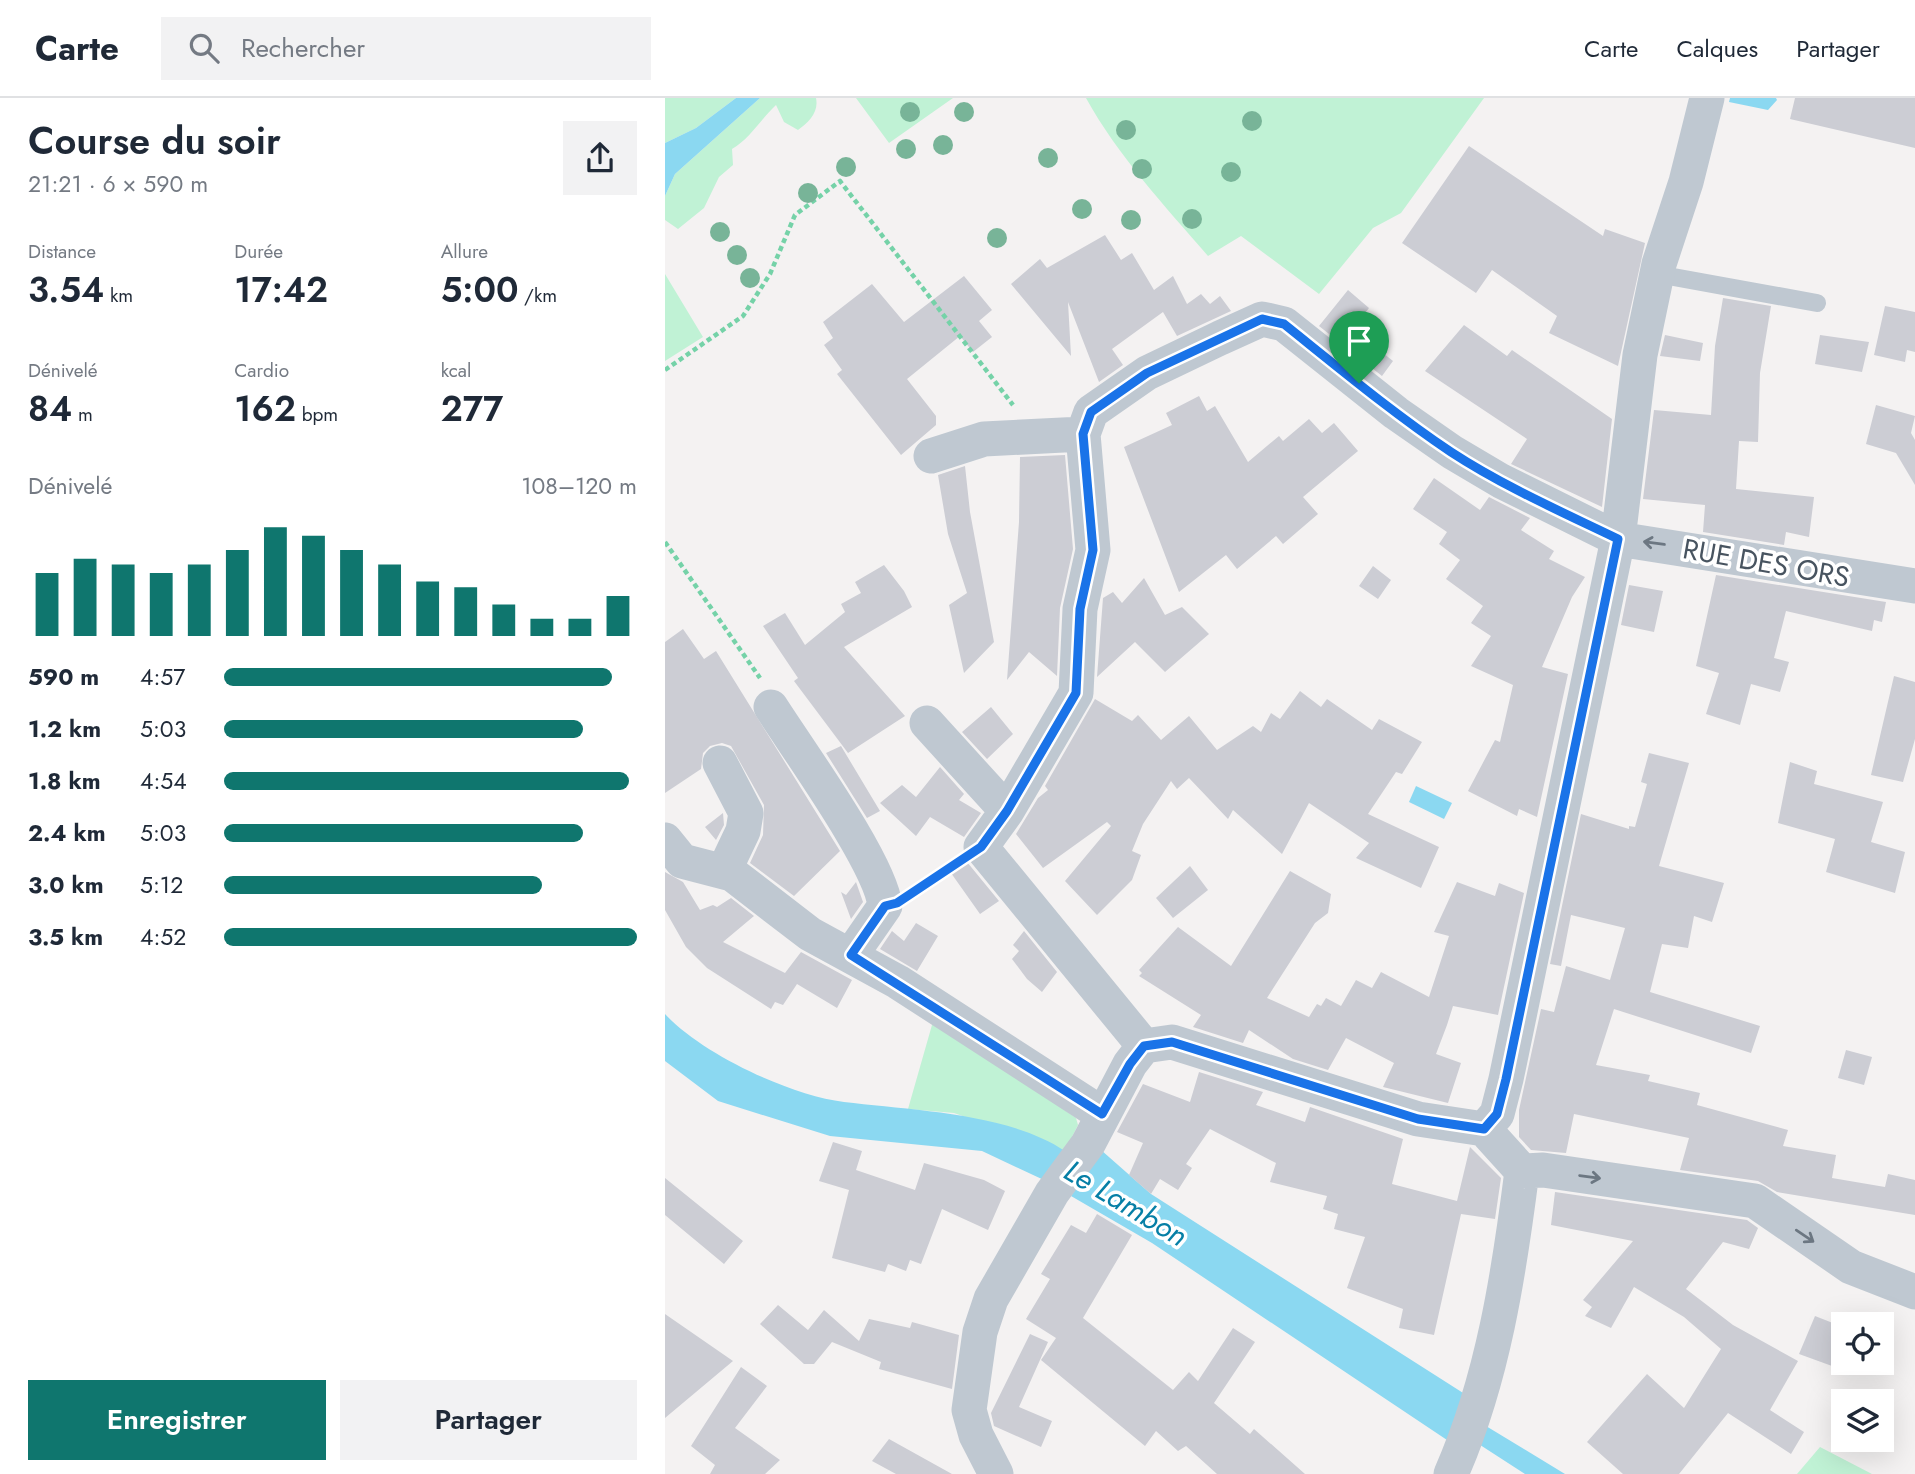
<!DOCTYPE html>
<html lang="fr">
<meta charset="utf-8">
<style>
:root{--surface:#fff;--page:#f2f2f3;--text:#1f2937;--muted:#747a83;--line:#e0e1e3;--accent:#0f766e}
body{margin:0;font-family:Jost,sans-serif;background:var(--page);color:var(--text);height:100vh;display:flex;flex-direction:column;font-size:26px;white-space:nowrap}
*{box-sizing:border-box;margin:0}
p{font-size:23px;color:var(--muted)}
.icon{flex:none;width:38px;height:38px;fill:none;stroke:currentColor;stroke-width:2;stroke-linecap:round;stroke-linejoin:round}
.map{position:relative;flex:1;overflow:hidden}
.side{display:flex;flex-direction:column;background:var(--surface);width:665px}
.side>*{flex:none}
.fabs{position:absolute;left:1166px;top:1214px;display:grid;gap:14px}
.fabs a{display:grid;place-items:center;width:63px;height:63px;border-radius:0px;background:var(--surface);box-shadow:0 7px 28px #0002;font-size:35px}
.pin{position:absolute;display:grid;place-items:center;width:60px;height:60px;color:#fff;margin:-72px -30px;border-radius:50% 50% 50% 0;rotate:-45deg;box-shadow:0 0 7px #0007}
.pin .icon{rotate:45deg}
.round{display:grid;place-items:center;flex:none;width:74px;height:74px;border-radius:0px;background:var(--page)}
.overview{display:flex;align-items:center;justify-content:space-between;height:119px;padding:0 28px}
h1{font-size:38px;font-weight:600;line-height:52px}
.stats{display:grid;grid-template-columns:repeat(3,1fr);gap:10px;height:119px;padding:7px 28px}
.stats div{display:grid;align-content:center}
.stats b{font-size:35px;font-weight:600}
.stats small{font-size:19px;font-weight:400}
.stats p{font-size:19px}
.chart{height:196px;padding:14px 28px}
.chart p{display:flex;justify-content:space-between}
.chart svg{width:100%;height:126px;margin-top:7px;stroke:var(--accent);stroke-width:6}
.cta{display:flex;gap:14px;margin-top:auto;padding:14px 28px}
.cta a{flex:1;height:80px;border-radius:0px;background:var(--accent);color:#fff;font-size:28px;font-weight:600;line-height:80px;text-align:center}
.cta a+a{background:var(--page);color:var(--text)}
ul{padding:0 28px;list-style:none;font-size:23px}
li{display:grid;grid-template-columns:112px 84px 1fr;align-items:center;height:52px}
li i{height:18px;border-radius:9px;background:var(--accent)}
header{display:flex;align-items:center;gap:42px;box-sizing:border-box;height:98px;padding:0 35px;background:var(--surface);border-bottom:2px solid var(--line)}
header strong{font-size:33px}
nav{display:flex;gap:38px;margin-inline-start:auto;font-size:24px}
.search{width:490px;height:63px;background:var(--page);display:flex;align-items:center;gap:18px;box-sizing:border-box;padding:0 24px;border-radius:0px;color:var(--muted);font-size:26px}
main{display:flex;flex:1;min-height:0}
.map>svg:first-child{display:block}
</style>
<header>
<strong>Carte</strong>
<div class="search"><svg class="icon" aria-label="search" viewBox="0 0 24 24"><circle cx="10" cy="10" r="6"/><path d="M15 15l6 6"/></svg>Rechercher</div>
<nav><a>Carte</a><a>Calques</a><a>Partager</a></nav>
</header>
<main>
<section class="side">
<div class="overview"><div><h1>Course du soir</h1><p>21:21 · 6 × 590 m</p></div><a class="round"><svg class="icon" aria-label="share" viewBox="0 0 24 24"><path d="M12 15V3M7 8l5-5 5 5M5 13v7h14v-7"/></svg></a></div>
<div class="stats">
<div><p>Distance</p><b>3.54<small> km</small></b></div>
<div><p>Durée</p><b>17:42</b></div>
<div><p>Allure</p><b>5:00<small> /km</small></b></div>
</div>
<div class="stats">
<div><p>Dénivelé</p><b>84<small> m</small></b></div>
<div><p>Cardio</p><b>162<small> bpm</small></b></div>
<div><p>kcal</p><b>277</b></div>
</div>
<div class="chart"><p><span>Dénivelé</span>108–120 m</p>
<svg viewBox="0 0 160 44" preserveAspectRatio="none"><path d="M5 44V22M15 44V17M25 44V19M35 44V22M45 44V19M55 44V14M65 44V6M75 44V9M85 44V14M95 44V19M105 44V25M115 44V27M125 44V33M135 44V38M145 44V38M155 44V30"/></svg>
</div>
<ul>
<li><b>590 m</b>4:57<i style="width:94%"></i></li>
<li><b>1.2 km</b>5:03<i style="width:87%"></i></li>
<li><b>1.8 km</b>4:54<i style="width:98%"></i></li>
<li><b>2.4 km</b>5:03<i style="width:87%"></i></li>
<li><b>3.0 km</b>5:12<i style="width:77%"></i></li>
<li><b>3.5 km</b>4:52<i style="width:100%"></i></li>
</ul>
<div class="cta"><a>Enregistrer</a><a>Partager</a></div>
</section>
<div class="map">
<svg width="1250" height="1376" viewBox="0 0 1250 1376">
<rect width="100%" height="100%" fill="#f4f2f2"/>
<path fill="#c0f2d5" d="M0,0H71L31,30L0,45Z
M95,0H151C154,14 144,24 133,32L119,24L111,7C95,22 85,41 67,51L68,67L54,79L39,110L13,131L0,122V98L10,76Z
M191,0H288L224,45Z
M421,0H819L736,115L708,130L654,196L576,138L543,158C500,108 453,58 421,0Z
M0,176L38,239L0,263Z
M269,920L411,1020L413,1027L400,1053L289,1015L243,1011Z
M1155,1349L1207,1376H1132Z"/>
<path fill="#8bd8f1" d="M71,0H95L10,76L0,98V45L31,30Z
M1065,0H1111L1112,2L1103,12L1064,4Z
M751,688L787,705L779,721L744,704Z
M0,916C37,956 124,997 179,1004C245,1012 344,1015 400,1053L381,1083L317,1053L165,1038L53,1003L0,963Z
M436,1052L486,1096L806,1300L816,1325L900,1376H860L809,1343L788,1346L487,1145L406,1098Z"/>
<path fill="#cccdd4" d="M1130,0H1250V50L1125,21Z
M804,48L938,138L940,131L980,145L953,268L884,235L892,218L827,172L811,195L737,145Z
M440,137L456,162L467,155L489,192L508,178L522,206L536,196L545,206L555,198L566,213L512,238L498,214L447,251L458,267L434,284L403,204L406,258L346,186L375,161L382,170Z
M299,178L327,212L314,223L327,239L308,254L295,238L242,281L271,318V327L236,357L172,276L177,272L159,247L168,240L158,224L207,186L239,224Z
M683,192L704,210L688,231L728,263L717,278L654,228Z
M1058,200L1106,208L1095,275L1093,344L1074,343L1071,391L1149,399L1144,439L1121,434L1119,447L1038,434L1040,407L978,401L989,312L1046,317L1050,248Z
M1220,208L1250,214V254L1242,252L1240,264L1209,257Z
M799,227L842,258L847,252L947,321L937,409L846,366L862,341L760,273Z
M1000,237L1038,245L1035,263L995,258Z
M1155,237L1204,244L1197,274L1150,266Z
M534,298L542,313L550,308L583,364L614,338L618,343L644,321L657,335L669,325L693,353L638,399L653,416L618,446L611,438L572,471L561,457L514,494L459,349L507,327L501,315Z
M1211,307L1250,318L1246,335L1250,342V387L1231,355L1201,346Z
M400,357L408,451L395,510L392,578L364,554L342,582L354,424L355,359Z
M300,368L305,414L329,544L299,575L284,507L302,495L283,436L273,377Z
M769,380L815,412L824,399L865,420L856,432L889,453L884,461L920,479L907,499L877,569L903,576L872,719L854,711L852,718L803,693L830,642L835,644L848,587L806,568L826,538L806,525L818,508L781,481L795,462L774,446L782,434L748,411Z
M219,467L239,493L247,509L179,549L240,618L183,655L129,583L133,580L98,528L120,515L140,547L180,514L176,506L196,495L190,484Z
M708,468L726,482L713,501L694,488Z
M1051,477L1221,504L1217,524L1209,522L1207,533L1121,513L1109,560L1124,564L1115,594L1086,586L1075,627L1041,616L1054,575L1031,568Z
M479,480L500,517L517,509L544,536L500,574L470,544L432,579L438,500L448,494L457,505Z
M964,487L998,493L989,534L956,527Z
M18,531L39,561L51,553L175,753L129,798L85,765L98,737L99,707L66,648L57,645L45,648L38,655L36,671L0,695V544Z
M1229,578L1250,584V641L1238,684L1206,677Z
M635,593L656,609L662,601L707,632L714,621L757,644L737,676L731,674L703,716L774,749L756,790L691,760L704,745L644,705L617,756L568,712L563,721L524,680L512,691L506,683L478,726L467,753L476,757L467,782L432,817L400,783L446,728L442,724L378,770L351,736L373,700L383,692L380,688L430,601L467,623L473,617L496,642L524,618L552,652L588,628L596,634L606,615L615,621Z
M326,609L348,636L322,661L297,634Z
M176,648L215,713L202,720L161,655Z
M984,655L1024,665L994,768L1059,785L1047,824L1029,818L1023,850L997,846L985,894L1095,928L1086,955L949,911L931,967L985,977L983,983L1035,995L1032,1007L1123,1032L1118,1048L1171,1057L1167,1080L1220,1089L1223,1076L1250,1082V1117L1112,1094L1093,1083L1015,1072L1024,1040L909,1016L901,1055L866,1052L854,1039V1012L876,911L889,914L901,868L945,882L960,830L906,817L896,868L885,866L916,716L964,731V728L970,729L982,686L976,684Z
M1125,664L1152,673L1149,686L1218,704L1206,744L1240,754L1230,795L1161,774L1170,741L1113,725Z
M275,669L299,696L294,702L316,715L299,739L265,719L251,738L215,705L237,687L251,699Z
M58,715L59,727L51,742L40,729Z
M302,764L334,803L315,816L286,775Z
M525,768L543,792L508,820L491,800Z
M625,773L666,796L663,815L650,825L602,900L644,919L652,906L656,908L661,900L676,908L691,882L707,890L716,874L764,899L784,838L769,834L792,784L830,798L834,785L859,795L833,917L788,908L782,927L771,956L796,965L783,1005L718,989L729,965L681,940L663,972L628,961L584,932L578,945L531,930L528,929L536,917L474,878L477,875L474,872L513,829L566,868Z
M0,774L18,784L35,812L48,807L52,809L66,800L89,818L58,844L120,875L136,854L187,882L172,910L132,886L118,907L110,904L106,911L42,870L21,849L0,812Z
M191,784L198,804L186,821L176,794L181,797Z
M251,825L273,838L252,873L215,851L227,833L239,843Z
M359,833L392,874L377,894L362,881L347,861L354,853L348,847Z
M1181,952L1207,959L1199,987L1173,980Z
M534,974L598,994L591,1007L640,1024L645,1009L738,1041L727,1086L792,1103L805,1049L836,1080L830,1121L796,1116L769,1237L734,1230L738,1211L682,1190L700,1139L669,1131L673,1116L658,1111L662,1098L605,1084L611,1065L545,1031L521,1066L527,1070L513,1092L495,1081L486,1096L464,1077L478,1045L452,1034L478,986L525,1004Z
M168,1044L197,1053L191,1072L250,1092L259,1065L319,1082L340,1093L323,1132L277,1111L256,1166L245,1162L241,1173L223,1166L220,1174L167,1160L184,1092L154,1083Z
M0,1080L78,1143L59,1166L0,1117Z
M890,1094L1082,1122L1093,1130L1084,1151L1058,1144L1021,1191L1068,1227L1133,1263L1105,1312L1139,1334L1126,1356L1063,1315L1014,1376H958L922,1344L982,1276L1019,1310L1056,1251L1019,1219L969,1189L946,1230L920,1218L927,1209L918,1202L968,1143L886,1127Z
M432,1116L467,1137L418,1220L508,1292L524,1274L533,1283L568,1230L590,1244L549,1305L585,1336L589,1331L640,1376H552L521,1348L513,1353L491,1333L480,1348L376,1262L391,1240L361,1221L385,1181L376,1176L406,1127L421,1135Z
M113,1207L143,1232L159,1212L194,1243L204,1221L245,1230L247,1224L294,1237L287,1291L214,1271L216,1264L167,1244L149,1266H139L95,1226Z
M0,1216L68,1263L0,1320Z
M1150,1218L1178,1229V1272L1134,1256Z
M365,1236L383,1244L354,1309L387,1323L376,1349L329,1328L326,1315Z
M76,1269L102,1288L70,1330L115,1362L100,1376H45L50,1367L26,1348Z
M224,1341L287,1376H231L207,1363Z"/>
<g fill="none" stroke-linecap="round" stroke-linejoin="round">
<path stroke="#75d2a8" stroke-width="4.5" stroke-dasharray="5 3.5" stroke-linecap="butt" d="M0,272L78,218L105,176L130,117L175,83L348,307
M0,444L95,580
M248,794L291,766"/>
<path stroke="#bfc8d1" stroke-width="18" d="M992,176L1152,205"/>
<path stroke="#bfc8d1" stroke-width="35" d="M266,358L319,341L418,336
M106,609C132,650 216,766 220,808L186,857
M262,625L342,713
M55,665L81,715L78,733L59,773
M0,742L17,763L67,776L145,836L233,884L437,1016
M479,948L316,749L342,713L411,595L415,511L428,452L418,336L426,314L482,275L555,240L597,221L619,226L731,315L787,354L836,383L953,441L1250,488
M819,1031L832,1016L841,981L953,441L975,257L994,166L1021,84L1042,0
M819,1031L857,1073
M857,1073L878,1072L1090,1103L1186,1169L1250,1194
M331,1376L311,1337L304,1312L315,1234L326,1201L387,1095L423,1046L465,966L479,948L507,944L753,1021L819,1031
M786,1376C828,1281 844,1176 857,1073"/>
</g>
<g fill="#78b498">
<circle cx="245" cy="14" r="10"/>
<circle cx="299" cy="14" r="10"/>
<circle cx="587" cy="23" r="10"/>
<circle cx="461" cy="32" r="10"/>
<circle cx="278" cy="47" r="10"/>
<circle cx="241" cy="51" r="10"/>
<circle cx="383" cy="60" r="10"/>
<circle cx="181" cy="69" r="10"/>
<circle cx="477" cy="71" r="10"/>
<circle cx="566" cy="74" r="10"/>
<circle cx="143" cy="95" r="10"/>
<circle cx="417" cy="111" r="10"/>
<circle cx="527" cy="121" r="10"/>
<circle cx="466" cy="122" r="10"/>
<circle cx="55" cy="134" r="10"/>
<circle cx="332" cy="140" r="10"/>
<circle cx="72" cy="157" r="10"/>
<circle cx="85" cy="180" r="10"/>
</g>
<defs><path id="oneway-shaft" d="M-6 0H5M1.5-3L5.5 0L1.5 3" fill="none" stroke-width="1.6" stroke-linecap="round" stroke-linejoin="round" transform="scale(1.75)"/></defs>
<g stroke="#6c7782">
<use href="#oneway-shaft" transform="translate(989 445) rotate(-172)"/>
<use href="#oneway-shaft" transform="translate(925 1079) rotate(8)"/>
<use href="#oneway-shaft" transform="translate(1140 1138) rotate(34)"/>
</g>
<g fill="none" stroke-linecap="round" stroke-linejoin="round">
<defs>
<path id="route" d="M597,221L619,226C674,270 728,315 786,354C838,388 897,414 953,441L841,981L832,1016L819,1031L753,1021L507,944L479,948L465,966L437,1016L186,857L220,808L232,805L316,749L342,713L411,595L415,511L428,452L418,336L426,314L482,275Z"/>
</defs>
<use href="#route" stroke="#fff" stroke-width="14"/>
<use href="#route" stroke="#1a73e8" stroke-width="9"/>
</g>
<g text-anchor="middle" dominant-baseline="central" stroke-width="7" stroke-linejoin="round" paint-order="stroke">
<g font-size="28" fill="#485460" stroke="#fff">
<text transform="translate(1101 465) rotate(10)">RUE DES ORS</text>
</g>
<g font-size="30" font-style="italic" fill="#067fa6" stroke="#fff">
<text transform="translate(461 1105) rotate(31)">Le Lambon</text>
</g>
</g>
</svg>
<div class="fabs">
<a><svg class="icon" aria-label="locate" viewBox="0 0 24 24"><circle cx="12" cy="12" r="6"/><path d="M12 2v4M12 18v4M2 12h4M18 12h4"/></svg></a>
<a><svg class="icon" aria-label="layers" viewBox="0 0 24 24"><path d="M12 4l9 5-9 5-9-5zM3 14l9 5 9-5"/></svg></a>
</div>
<div class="pin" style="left:694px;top:285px;background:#1e9e55"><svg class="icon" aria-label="arrive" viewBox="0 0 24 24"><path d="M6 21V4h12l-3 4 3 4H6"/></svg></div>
</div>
</main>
